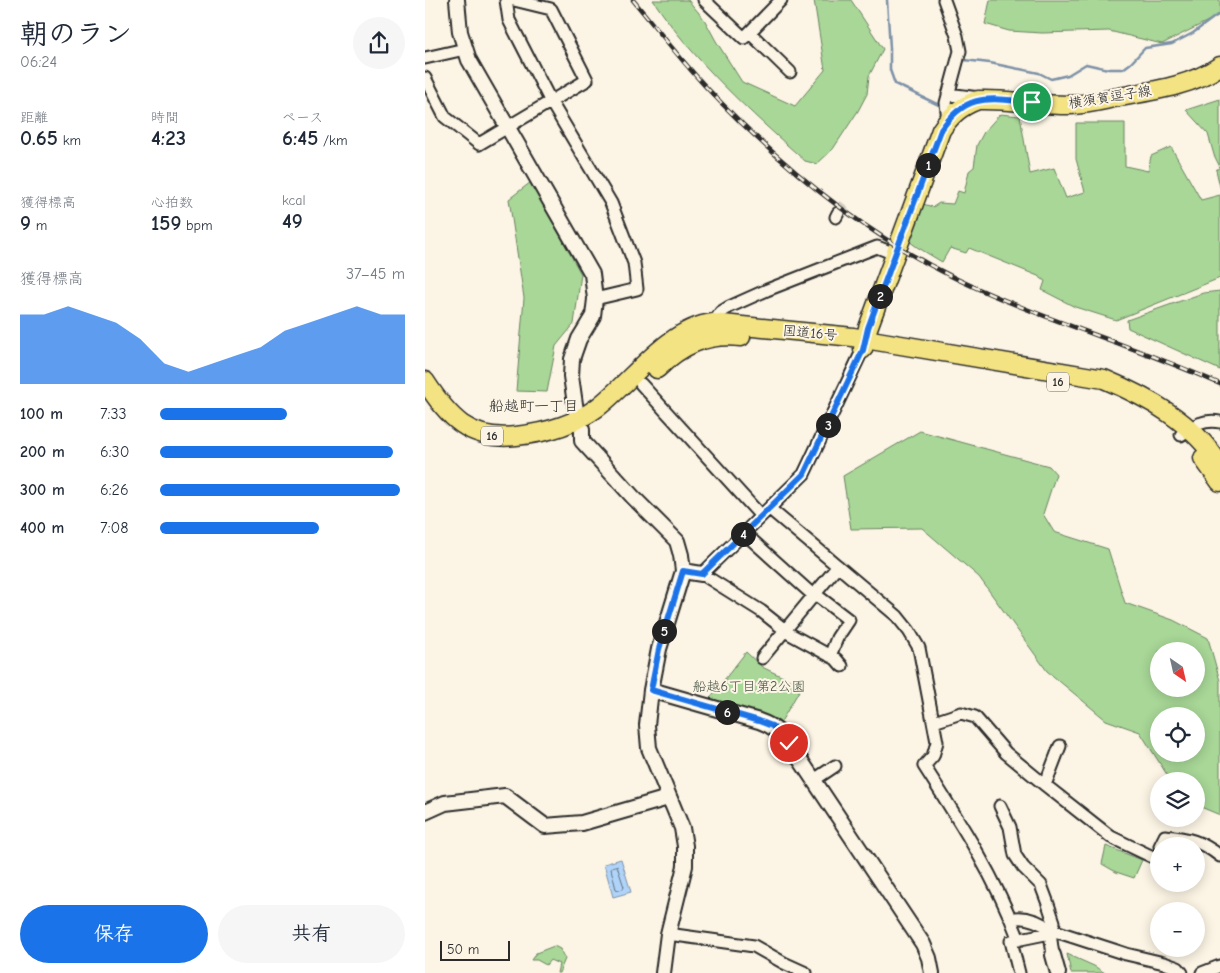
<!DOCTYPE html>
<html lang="ja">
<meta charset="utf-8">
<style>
:root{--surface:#fff;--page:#f6f6f7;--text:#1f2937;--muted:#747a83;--accent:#1a73e8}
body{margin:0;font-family:"Comic Neue","Klee One",sans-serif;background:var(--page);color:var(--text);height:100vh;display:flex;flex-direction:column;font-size:19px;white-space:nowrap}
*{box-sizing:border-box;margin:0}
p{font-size:16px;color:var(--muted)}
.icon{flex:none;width:28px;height:28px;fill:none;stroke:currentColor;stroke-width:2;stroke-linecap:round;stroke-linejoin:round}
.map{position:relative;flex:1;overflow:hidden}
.drawer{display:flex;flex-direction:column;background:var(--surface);width:425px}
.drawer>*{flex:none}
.needle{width:32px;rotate:146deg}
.controls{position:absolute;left:725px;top:642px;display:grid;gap:10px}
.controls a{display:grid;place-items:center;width:55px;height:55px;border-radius:50%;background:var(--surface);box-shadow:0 2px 12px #0003;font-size:25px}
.scale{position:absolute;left:15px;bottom:12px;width:70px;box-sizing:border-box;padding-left:5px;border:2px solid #2b2b2b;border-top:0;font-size:14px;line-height:18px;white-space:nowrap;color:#2b2b2b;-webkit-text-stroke:4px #fcf5e5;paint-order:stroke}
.pin{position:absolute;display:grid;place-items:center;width:42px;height:42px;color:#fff;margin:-21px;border:2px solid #fff;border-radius:50%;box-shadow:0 1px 5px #0007}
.km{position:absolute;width:25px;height:25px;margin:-12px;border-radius:50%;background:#222;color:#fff;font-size:14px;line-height:25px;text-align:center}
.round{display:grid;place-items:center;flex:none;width:52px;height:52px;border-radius:26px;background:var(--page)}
.summary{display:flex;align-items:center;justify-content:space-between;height:85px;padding:0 20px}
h1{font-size:28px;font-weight:600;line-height:38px}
.metrics{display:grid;grid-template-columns:repeat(3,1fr);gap:8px;height:85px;padding:5px 20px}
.metrics div{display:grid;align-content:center}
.metrics b{font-size:21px;font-weight:600}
.metrics small{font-size:14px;font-weight:400}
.metrics p{font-size:14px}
.chart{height:140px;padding:10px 20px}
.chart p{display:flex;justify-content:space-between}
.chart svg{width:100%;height:90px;margin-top:5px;fill:var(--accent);opacity:.7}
.action{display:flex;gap:10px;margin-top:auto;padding:10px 20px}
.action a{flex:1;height:58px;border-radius:30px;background:var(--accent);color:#fff;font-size:20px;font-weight:600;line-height:58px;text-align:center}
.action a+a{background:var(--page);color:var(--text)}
ul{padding:0 20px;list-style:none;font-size:16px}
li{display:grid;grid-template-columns:80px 60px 1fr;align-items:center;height:38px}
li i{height:12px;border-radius:6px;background:var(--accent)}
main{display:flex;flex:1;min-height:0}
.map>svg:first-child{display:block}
</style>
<main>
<section class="drawer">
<div class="summary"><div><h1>朝のラン</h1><p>06:24</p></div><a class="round"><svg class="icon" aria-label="share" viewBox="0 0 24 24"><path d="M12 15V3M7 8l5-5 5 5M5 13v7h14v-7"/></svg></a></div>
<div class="metrics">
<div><p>距離</p><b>0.65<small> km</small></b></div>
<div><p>時間</p><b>4:23</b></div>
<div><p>ペース</p><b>6:45<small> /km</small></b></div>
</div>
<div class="metrics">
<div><p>獲得標高</p><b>9<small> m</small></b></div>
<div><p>心拍数</p><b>159<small> bpm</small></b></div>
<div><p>kcal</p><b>49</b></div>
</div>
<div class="chart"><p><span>獲得標高</span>37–45 m</p>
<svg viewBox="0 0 160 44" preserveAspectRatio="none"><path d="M0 44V10L10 10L20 6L30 10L40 14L50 22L60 34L70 38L80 34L90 30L100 26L110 18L120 14L130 10L140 6L150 10L160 10V44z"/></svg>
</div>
<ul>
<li><b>100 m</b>7:33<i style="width:52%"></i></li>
<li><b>200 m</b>6:30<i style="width:95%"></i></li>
<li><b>300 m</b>6:26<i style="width:98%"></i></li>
<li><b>400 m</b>7:08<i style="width:65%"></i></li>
</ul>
<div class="action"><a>保存</a><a>共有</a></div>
</section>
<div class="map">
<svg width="795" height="973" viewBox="0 0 795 973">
<rect width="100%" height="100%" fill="#fcf5e5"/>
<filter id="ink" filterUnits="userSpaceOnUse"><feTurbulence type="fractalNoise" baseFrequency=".02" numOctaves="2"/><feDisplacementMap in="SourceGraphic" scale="10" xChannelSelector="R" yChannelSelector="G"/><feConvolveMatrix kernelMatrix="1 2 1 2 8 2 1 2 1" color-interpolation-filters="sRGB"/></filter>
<g filter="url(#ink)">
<path fill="#a8d797" stroke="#6a8161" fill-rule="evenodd" d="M228,0H263L279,19L291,41L317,82L370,106L400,70L389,0H426L458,49L444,76L442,94L433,111L408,149L392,164L380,161C325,112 269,62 228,0Z
M565,0H795V15L737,44L684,31L617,33L584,31L560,24Z
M795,99V187L791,170L795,167L789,155L783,134L761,110Z
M575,114L595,116L605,174L629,168L641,198L660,192L651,159V123H700V166L723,171L726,156L746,147L776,200L795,195V278L691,320L650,307L617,290L620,281L613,276L544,248L541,253L525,248L517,262L492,247L481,239L495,203L508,207L514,203L528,204L533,191L539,193L544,171L549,167L552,145L559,132Z
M106,182L156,274L149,324L131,346L122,392L91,391L99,298L84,199Z
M795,291V370L703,328L702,320L778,293Z
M495,431L624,466L631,474L618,514L629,532L683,549L700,603L748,620L783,638L795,681V815L771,805V781H746L715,732L681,720L622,671L554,577L497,528L426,529L418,476ZM734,651H771V689H734ZM734,716H771V754H734Z
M321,652L337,667L377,686L354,725L332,714L285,698Z
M681,846L717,860L709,878L691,872L677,864Z
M129,946L135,949L140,959L134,973H132L134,964L125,960L121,965L112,960H106L111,953Z
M642,954L669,966L680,973H646Z"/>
<path fill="#b0d4f9" stroke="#7b90a7" d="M196,859L206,892L188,897L179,864Z"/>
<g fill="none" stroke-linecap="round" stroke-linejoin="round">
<path stroke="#606f7d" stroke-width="1" d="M192,866L199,887L198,889L194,890L191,889L186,869L187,867Z"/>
<path stroke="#7b90a7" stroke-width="2.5" d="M462,0L465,48V70L470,84L518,107
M537,64L539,60L565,63L614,73L626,79L643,75L661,64L683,69H698L706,63L720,48L747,44L768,33L795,13"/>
<path stroke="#d2cdc0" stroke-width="11" stroke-dasharray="11 5.5" stroke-linecap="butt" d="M413,213L422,201"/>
<defs>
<path id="minor" d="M81,0L84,20L126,102L186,203L209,263L212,289L170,299
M279,0L319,38L356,0
M519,0L532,36L535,51L521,103L523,120
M325,33L365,72
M0,58L40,49
M0,78L20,117L54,144L162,80L126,9L89,0
M523,94L554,98
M411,217L413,213
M288,323L296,312L304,307L342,290L452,247L470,254
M216,384L336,516
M756,435C769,425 779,419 795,422
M345,509L472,616L484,631L494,648L512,742L508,756L499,766C535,822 571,878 594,940
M319,533L389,596
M390,594L424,620L412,638L405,656
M337,658L413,566
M417,666L411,659L365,634L336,611L277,574L379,474L438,349
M509,722L536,713L550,717L581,753L620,785L686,837L734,860
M389,780L410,766
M620,785L635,746
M575,806L585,827L590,855L598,867L616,885L622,901L629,922L625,933L628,955
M735,846L740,836C763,838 776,841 795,856
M586,919C600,915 615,922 627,930L701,954L739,963L753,968L757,973
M243,934L329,946L359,963L381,973
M594,973L586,941L625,933
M777,973L795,966"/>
<path id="tertiary" d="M32,0L35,32L44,60L167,274L170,299L168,316L154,339L147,359L146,376L151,411L157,430V441L208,497L252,541L256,555L258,571L234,649L226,690L222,725L224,748L257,828L260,846V866L243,934L238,973
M258,571L277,574
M226,690L334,721C348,726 355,732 364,743L498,944L504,958L507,973
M0,812L20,803L80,796L120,826L157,823L243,798
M628,955L633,973"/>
<path id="primary" d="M438,349L443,328L516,130C526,115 536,106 553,100C583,99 614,105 644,105C661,105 678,100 694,97C728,91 766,86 795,66"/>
<path id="trunk" d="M232,369C256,345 282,333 316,337
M0,381C24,418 44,441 91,436C120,433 149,425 173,407C207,381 243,328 288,323L428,337L679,379C724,398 768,422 795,465
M778,458L795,482"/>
</defs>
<use href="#minor" stroke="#2b2b2b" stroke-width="15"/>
<use href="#tertiary" stroke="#2b2b2b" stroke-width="18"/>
<use href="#primary" stroke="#2b2b2b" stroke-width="21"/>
<use href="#trunk" stroke="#2b2b2b" stroke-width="21"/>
<use href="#minor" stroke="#fcf5e5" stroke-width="11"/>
<use href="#tertiary" stroke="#fcf5e5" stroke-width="14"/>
<use href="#primary" stroke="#f4e382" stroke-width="18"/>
<use href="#trunk" stroke="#f4e382" stroke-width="18"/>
<defs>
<path id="rail" d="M208,0C232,29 255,59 281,87C353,163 437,233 532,279C617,320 709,345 795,384"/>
</defs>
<use href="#rail" stroke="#2b2b2b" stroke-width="4.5"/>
<use href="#rail" stroke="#fcf5e5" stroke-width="2.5" stroke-dasharray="8" stroke-linecap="butt"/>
</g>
</g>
<g fill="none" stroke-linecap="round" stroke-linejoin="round" filter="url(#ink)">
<defs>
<path id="route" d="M364,743L347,726L334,721L226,690L234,649L258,571L277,574L379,474L438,350L443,328L516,130C542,91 566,99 607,102"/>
</defs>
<use href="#route" stroke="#fff" stroke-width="10"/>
<use href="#route" stroke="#1a73e8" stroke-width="6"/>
</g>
<g text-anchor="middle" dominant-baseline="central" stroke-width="4" stroke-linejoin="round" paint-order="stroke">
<g fill="#fcf5e5" stroke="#6a6863" stroke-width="1">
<rect x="622" y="372.5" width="22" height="19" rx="4"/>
<rect x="56" y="426.5" width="22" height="19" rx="4"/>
</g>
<g font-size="12" font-weight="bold" fill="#2b2b2b">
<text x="633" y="382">16</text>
<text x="67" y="436">16</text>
</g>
<g font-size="14" fill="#2b2b2b" stroke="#fcf5e5">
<text transform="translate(685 97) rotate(-9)">横須賀逗子線</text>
<text transform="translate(385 333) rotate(5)">国道16号</text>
</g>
<g font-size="14" fill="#4a5646" stroke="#fcf5e5">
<text x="324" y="686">船越6丁目第2公園</text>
</g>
<g font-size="15" fill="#2b2b2b" stroke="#fcf5e5">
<text x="109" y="406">船越町一丁目</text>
</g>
</g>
</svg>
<div class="controls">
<a><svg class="needle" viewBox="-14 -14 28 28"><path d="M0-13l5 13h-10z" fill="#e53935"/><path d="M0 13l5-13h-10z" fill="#747a83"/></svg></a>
<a><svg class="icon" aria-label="locate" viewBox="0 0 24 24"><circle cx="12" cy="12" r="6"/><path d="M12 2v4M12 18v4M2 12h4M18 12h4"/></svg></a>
<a><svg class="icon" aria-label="layers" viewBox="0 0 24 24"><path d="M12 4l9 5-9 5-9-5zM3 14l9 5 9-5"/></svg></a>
<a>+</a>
<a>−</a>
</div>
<div class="scale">50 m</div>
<div class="pin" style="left:607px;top:102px;background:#1e9e55"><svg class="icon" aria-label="arrive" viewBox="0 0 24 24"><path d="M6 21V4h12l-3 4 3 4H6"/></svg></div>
<div class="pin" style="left:364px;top:743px;background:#d93025"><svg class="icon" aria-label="check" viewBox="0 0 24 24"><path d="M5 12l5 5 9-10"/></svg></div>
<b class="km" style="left:503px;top:165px">1</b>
<b class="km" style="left:455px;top:296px">2</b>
<b class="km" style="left:403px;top:425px">3</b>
<b class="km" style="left:318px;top:534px">4</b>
<b class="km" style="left:239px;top:631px">5</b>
<b class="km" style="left:302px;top:712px">6</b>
</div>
</main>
